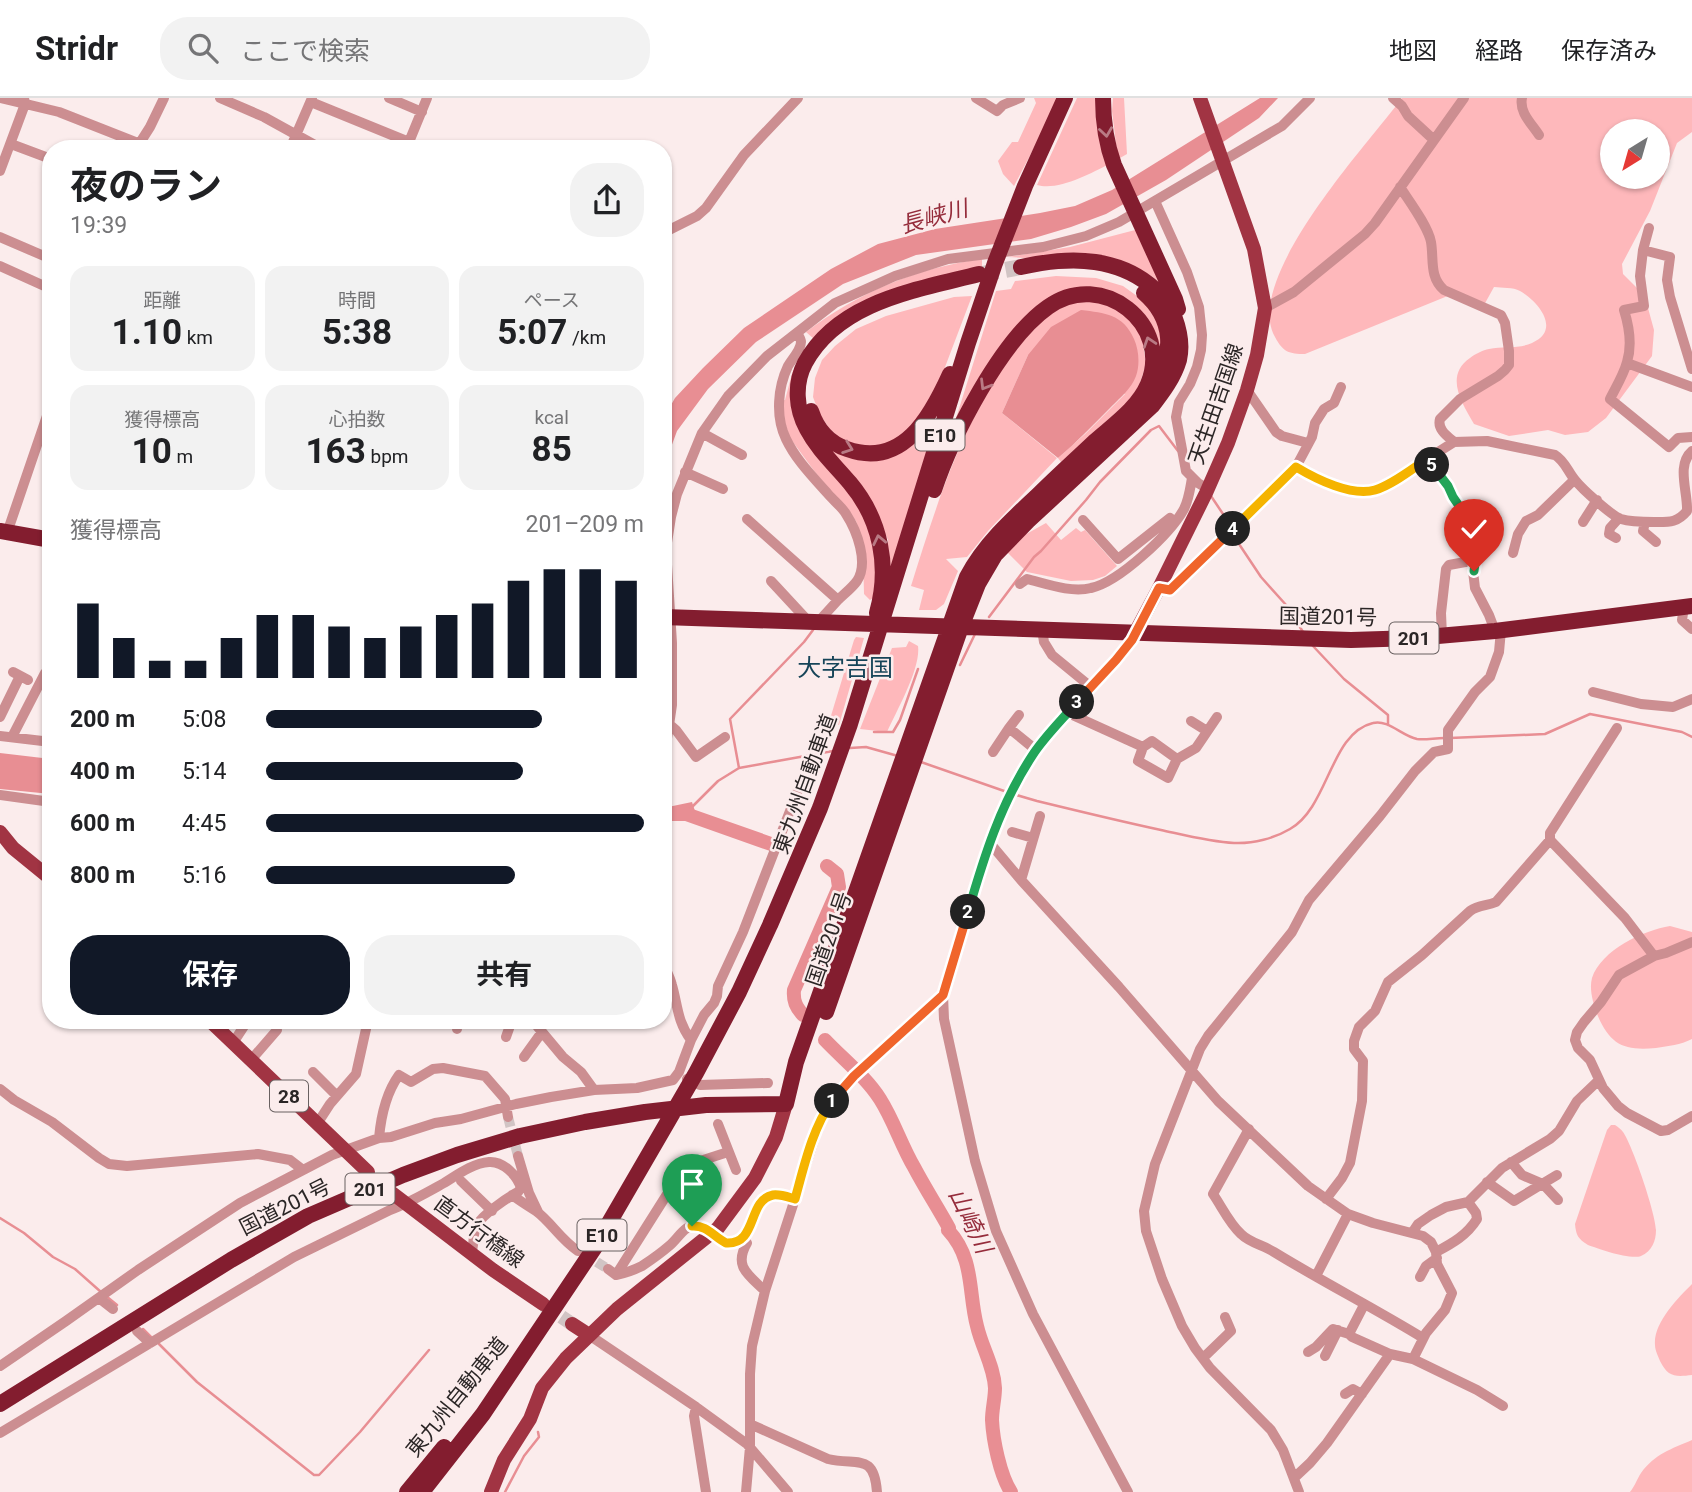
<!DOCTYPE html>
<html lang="ja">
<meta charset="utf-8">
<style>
:root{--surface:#fff;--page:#f2f2f2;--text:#202124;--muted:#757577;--line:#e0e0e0;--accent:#111827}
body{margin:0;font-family:Roboto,"Noto Sans JP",sans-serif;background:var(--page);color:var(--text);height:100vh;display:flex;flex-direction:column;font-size:26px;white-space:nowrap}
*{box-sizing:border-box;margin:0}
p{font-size:23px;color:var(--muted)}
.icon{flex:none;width:38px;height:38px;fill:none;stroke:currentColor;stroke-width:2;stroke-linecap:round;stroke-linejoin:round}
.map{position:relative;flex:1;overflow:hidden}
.side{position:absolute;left:42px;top:42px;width:630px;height:889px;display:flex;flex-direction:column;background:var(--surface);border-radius:28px;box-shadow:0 2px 5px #0004}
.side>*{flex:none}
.needle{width:46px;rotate:217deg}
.tools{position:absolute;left:1600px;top:21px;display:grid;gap:14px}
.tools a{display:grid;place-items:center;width:70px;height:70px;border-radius:50%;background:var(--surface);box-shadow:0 2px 5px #0004;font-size:35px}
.pin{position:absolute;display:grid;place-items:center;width:60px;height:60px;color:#fff;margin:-72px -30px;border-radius:50% 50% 50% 0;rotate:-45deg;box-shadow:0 0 7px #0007}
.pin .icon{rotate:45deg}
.km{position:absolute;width:35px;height:35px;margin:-18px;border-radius:50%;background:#222;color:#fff;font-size:19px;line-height:35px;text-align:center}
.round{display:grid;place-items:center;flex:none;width:74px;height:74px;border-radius:28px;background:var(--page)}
.overview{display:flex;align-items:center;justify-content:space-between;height:119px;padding:0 28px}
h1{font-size:38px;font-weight:700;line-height:52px}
.metrics{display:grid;grid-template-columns:repeat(3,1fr);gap:10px;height:119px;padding:7px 28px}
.metrics div{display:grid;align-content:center;border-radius:18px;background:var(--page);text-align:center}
.metrics b{font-size:35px;font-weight:700}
.metrics small{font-size:19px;font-weight:400}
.metrics p{font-size:19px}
.chart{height:196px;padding:14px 28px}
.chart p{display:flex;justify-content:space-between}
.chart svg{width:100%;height:126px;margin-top:7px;stroke:var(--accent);stroke-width:6}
.button{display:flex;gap:14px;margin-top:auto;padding:14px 28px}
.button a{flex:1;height:80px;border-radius:28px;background:var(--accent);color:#fff;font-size:28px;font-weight:700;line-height:80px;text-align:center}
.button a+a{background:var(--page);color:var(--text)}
ul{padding:0 28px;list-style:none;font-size:23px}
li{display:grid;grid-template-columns:112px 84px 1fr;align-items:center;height:52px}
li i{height:18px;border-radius:9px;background:var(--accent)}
header{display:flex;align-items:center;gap:42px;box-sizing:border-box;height:98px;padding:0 35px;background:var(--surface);border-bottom:2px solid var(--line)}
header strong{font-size:33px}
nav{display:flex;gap:38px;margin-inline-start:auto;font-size:24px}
.search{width:490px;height:63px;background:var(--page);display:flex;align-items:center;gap:18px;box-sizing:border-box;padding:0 24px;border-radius:28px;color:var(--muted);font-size:26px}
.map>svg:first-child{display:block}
</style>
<header>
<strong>Stridr</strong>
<div class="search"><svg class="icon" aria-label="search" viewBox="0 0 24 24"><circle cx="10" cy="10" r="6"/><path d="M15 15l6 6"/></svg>ここで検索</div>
<nav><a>地図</a><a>経路</a><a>保存済み</a></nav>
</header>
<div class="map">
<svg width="1692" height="1394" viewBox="0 0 1692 1394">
<rect width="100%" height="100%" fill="#fbecec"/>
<path fill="#feb8bb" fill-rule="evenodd" d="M1034,0H1060L1014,88L1003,76L998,63L1012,44H1018L1036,5Z
M1077,0H1100L1109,66C1090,76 1058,93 1037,87Z
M1113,0H1124L1127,56L1120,60L1117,54L1112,13Z
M1402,0H1692V34L1677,45L1650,113L1622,166L1623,176L1642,195L1648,210L1654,232L1652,258L1606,320L1588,334L1565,337L1548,332L1509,338L1474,326C1462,305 1444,278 1470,260C1475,256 1483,252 1489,251C1503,248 1519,251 1532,245C1562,232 1538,203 1520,193C1513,189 1502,190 1494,189L1484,207L1455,195L1305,256C1289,256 1283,254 1275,239C1242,181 1368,46 1402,0ZM1612,33H1657V79H1612Z
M1139,131L1161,187L1153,179L1129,166L1079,155L1025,160L1008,159L1070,149Z
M982,161V170L933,182L814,241L806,234C859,194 916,170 982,161Z
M1056,178L1096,180L1123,188L1151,208L1162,232L1160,256L1147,222L1122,199L1099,191L1077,189L1038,207L952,333L996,193L1011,191L1015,183Z
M972,198L931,306L902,339L883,348H857L842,342L829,330L819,315L813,299L815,280L822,262L835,248L856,231L886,218L954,199Z
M1103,203L1129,218L1142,240L1146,266L1139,288L1130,302L1061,364L1058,360L1085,336L1125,296L1028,257L1002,315L1057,360L988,433L967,459L946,461L958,473L944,506L936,512H919L924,492L911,488C938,402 966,311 1025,241C1037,228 1049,214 1065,206C1075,201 1092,203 1103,203Z
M793,272H795L792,305L852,396L875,443V499L870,502L864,496L863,453L856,423L815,374L790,340L784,322L781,303L785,302Z
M937,320L892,474L888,473V442L869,400L828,351C838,354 849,360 859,362C890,367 920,344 937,320Z
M1046,425L1061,442L1076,430L1081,434L1085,432L1117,468L1105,478L1093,482L1071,483L1027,474L1006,453L1021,439Z
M856,539L864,540L839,627L831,625L830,621L854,542Z
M909,543L918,548C921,570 897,612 887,634L860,631L892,550L906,549Z
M1670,828L1692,834V941C1680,947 1669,948 1656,950C1624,953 1610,947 1597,916C1593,905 1589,891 1592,880C1601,852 1644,832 1670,828Z
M1611,1027H1615C1618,1029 1621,1031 1623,1034C1632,1046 1656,1116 1656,1132C1656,1143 1652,1153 1641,1158C1630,1162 1599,1151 1588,1147C1578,1141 1576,1137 1575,1126L1607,1032Z
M1692,1186V1277C1675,1279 1668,1279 1660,1263C1658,1258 1655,1252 1655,1247C1653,1225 1678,1200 1692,1186Z
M1692,1342V1394H1630C1635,1388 1637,1381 1641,1375C1655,1356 1671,1351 1692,1342Z"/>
<path fill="#e88e93" d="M1260,0H1278L1259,20L1166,82L1106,116L1071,129L1031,141L916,157L843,186L756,244L708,291L677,333L663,371V321L675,300L703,270L744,230L831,171L878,146L935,131L1040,115L1075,108L1112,92Z
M1081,212C1105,215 1123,216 1134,241C1139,252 1140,267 1136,278C1131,291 1121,299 1112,308C1094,326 1077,344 1058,360L1002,315L1028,257L1051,229Z
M0,655L51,661V696L0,691Z
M692,704L695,713L686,719L663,723V708L668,709Z"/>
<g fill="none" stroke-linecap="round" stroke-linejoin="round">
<path stroke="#e88e93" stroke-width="2.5" d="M1211,398L1223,416L1228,428
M1233,437L1261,479L1287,508L1303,534
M989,519L1034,459L1041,453L1086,402L1100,384L1151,332L1159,328L1178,353
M1313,548L1344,581L1388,617V627
M960,567L975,536
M874,634H893L900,622L918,571
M1450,640L1545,636L1590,616L1682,634L1692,639
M850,650L866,649L898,658
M921,664L1007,694
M739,670L730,621L804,544L813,532
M1013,696L1037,703C1078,713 1119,723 1161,732C1184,737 1211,744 1234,745C1253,746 1275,740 1290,731C1329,709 1330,635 1373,625C1388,621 1402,638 1417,641C1425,642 1435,640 1444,640
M691,710L718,683L739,670L833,653
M0,1120L24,1135L53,1159L75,1171L101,1194
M106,1198L117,1207
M143,1231L151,1239
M159,1246L197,1284L314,1377H319L360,1334L429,1252
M505,1394L524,1358L539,1339L538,1334"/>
<path stroke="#e88e93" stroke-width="14" d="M663,716H686L771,746
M803,917C796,909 793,903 794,892L839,789L837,776L827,768
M825,942C844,962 866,979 880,1001C894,1023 901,1047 914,1069C925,1090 938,1110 949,1130L948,1132C975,1161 968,1195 977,1228C982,1250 994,1268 995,1290C995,1301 992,1311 992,1322C993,1342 1000,1377 1011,1394"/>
<path stroke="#d1c4c4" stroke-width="10" stroke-dasharray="10 5" stroke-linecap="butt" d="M508,1019L518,1058
M584,1156L608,1171"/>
<path stroke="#d1c4c4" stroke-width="14" stroke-dasharray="14 7" stroke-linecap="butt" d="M544,1207L572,1226"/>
<path stroke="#d1c4c4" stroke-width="16" stroke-dasharray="16 8" stroke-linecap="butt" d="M982,176L1021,169"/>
<path stroke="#cc8e91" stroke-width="10" d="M1,0L59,14L153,51
M220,0L264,19L322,51
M389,0L422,14
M976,0L997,13L1003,7L1020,0
M1393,0L1402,8L1408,18L1434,42
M1522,0C1519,14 1531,25 1539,37
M311,4L409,44L427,0
M11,46L51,61
M136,51L150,29L164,0
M290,51L312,0
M407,51L409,44L425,51
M0,73L25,6L24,0
M1155,103L1187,174L1199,209L1202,237L1201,252L1197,269L1190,286L1179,304L1176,319L1186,373L1198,385L1208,391
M47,109L51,110
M1649,130L1643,152L1640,178L1644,208L1624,212C1629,228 1632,248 1627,264C1624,276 1616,289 1610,301L1669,349L1678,340L1692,339
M663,135L697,118L706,110L744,57L798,0
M0,139L51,161
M1643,152L1670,159L1667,182L1670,199L1692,271
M0,168L51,191
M1265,210L1294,194L1365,136L1375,125L1464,0
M797,235C799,238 801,241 801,244C801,252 792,261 788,268C778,289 775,318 786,341C796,362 813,379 828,396C834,403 842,409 846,416C857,433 869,465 857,483C852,490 844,496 838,502
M1627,265L1692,289
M1247,292L1276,334L1282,338L1308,345
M702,335L742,357
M1454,344L1487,343L1555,357C1565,363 1568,374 1575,382C1582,391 1612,418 1621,421C1631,424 1643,424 1654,424C1669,424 1677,425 1687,413C1688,394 1676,367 1692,353
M1427,361L1448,388L1453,399L1470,424L1474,436L1476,458L1473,473L1475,490L1489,517L1495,533
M1296,369C1313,379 1340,393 1359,394C1369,395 1377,391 1386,387L1454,344C1447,338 1437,331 1440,321L1460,301L1498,278L1505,272L1509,267V253L1505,225L1501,217L1444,192C1429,179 1434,161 1431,144C1428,128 1409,103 1400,89
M685,374L723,391
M747,421L838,502L818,524
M1083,422L1118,461L1170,420L1175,424
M1583,424L1597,402
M1645,424L1643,433L1656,444
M7,435L51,306
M1616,440L1609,436L1610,430L1619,420
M1513,455L1518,436L1526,423L1538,417L1574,382
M771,483L809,524
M1020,486L1027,481C1047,486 1071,495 1091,490C1119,484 1170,436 1184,411C1189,401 1190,391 1192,380
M1159,490L1170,492L1296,369L1312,339L1315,325L1324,311L1334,305L1341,289
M1684,509L1682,522L1692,531
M1042,531L1044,544L1052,557L1091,589
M1442,538L1441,515L1446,471L1449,467L1476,462
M13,574L28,582
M1593,594L1641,606L1673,609L1692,601
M1068,615L1143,649L1138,663L1168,680L1177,661L1152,643L1143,649
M0,619L20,578
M1191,623L1207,633
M669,626L676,632L696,659L725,639
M1009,630L1019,617
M1617,630L1550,735V742L1625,820L1654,858
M0,638L51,644
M12,639L45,575
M663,652L666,647L672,607V545L666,451L671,419L677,396L702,335L728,298L767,258L835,205L895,178L948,161L1043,149L1086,138L1119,124L1282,28L1310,0
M993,654L1009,630L1036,652
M1177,661L1196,650L1217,619
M0,697L51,704
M1012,734L1033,740
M989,744L1021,782L1119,889L1218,1003L1308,1088L1348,1116L1373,1125L1423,1138L1431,1144L1436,1154L1437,1166L1452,1195L1445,1212L1426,1235L1413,1261
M1021,782L1040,718
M1692,844L1666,855L1654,858L1619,877L1601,904L1584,924L1577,934L1575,942L1578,950L1590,962L1603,990L1618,1008L1627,1015L1661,1033L1668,1032L1692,1018
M663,865C666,872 670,879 672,887C678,908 677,923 691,942
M457,922V931
M532,922L563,959L581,974L594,992
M506,939L512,922
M233,945L248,922
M524,959L542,934
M251,962L277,932
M313,974L337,998
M687,981L700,987L768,985
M0,991L14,1002L52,1024L99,1060L109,1066L127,1068L258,1056L290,1062L303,1072
M317,1026L330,1006L356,976L368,922
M718,1026L736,1072
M1249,1031L1213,1096C1222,1109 1229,1125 1241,1136C1250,1145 1263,1147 1274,1154C1323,1184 1374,1210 1423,1240
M379,1040L391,1039L435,1025L461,1021L516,1006L551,999L594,992L637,990L673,982L679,974L691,942L704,917L714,905L717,898L718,888L743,834L802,682
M518,1058L529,1095L538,1114
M1511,1064L1522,1077L1543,1086L1558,1102
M461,1083L492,1113
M1487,1084L1514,1103L1557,1077
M512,1097C520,1103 528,1108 536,1113C551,1124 561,1142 578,1153
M1326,1101L1342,1080L1350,1065L1362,1003L1363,963L1354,951V943L1359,929L1375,913L1388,884L1422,857L1470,813C1479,807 1487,808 1496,804L1550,742
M1412,1135L1418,1126L1431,1117L1446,1109L1468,1104L1502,1070L1550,1041L1559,1033L1577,1003L1599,982
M747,1145C733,1169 749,1177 765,1193
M1436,1154C1453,1145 1467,1137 1477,1121L1476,1115L1468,1104
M608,1171L616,1177L683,1071L691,1066L728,1054
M616,1177C626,1175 634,1172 642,1168C651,1162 661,1155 669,1148C678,1141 685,1125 699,1127C709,1129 717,1141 726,1145C758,1147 747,1102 773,1097C780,1096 788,1099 795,1101
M1316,1178L1348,1116
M1420,1179L1426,1168L1437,1160
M99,1200L113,1211
M1364,1207L1349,1236L1352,1239L1390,1256
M137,1233L150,1245
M589,1237L696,1309L747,1346L788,1394
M1308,1254L1316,1249L1333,1231L1349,1236
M1325,1258L1338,1232
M1203,1260L1231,1233L1225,1219
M0,1268L66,1223L138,1172L240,1105L332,1057L379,1040C381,1018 386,995 399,977L411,984L433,971L443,970L485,978L505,1001L508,1019
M1345,1296L1353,1291L1362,1296
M696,1309L694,1318L706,1394
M750,1326L828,1361C857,1368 874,1354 877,1394
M0,1335L294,1159L390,1112C409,1105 426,1095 444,1085C457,1077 473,1065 489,1064C503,1063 517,1077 521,1090L518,1094C507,1100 483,1116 477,1127C472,1135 475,1147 471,1155
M1294,1380L1310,1365L1327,1345L1390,1256L1413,1261L1477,1292L1503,1308
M746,1394L750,1349V1276L752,1248L765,1193L817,1033C831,998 858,974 886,949C905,932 924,914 943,897
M1128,1394L1033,1216L996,1133L975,1063L944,921L943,897C966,819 986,725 1032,657C1048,635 1073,608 1092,588C1107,572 1128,555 1135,535
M1299,1394L1283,1352L1271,1332L1210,1270L1195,1250L1182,1228L1162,1181L1146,1133L1144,1113L1155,1066L1200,951L1208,938L1292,834L1309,802L1380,718L1415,673L1434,654L1448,651V632L1475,594L1490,579L1499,554L1501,532"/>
<path stroke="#a13443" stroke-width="14" d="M1135,535L1159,490L1206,395L1228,345L1247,292L1257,257L1265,210L1254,151L1200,0
M0,734L13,750L51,781
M209,922L368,1074
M392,1095L493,1172L543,1206
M572,1226L589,1237
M491,1394L504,1362L530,1321L542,1290L566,1260L617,1211L718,1130L755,1080L776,1039L786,1006"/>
<path stroke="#831d2f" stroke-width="16" d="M1103,0C1103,23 1106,45 1114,67L1175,201L1178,211
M1144,195C1174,221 1175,257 1153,287
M811,313C817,331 829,345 847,351C903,371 931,318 950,276
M0,433L51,442
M877,515C890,469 881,422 850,385C835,367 818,352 807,331C796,311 794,286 805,265C839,203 917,192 979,176
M663,519L1351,542L1415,540L1495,533L1692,508
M826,914L961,529L978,486L995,457L1028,423L1152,308C1163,294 1174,279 1179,262C1181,253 1181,245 1179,235C1171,194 1135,170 1095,164C1070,160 1045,164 1021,169
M786,1006L796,964L967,479C984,447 1010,423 1036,399C1055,380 1075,362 1094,344C1113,327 1138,310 1148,286C1173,227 1102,170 1048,209C1001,242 952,338 934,392
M0,1306L231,1162L308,1118L403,1077L457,1057L520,1038L585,1024L645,1014L706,1007L786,1006
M407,1394L444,1349
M422,1394L483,1316L595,1149L696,975L739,894L770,827L820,710L850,626L968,245L995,165L1025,88L1065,0"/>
</g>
<defs><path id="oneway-chevron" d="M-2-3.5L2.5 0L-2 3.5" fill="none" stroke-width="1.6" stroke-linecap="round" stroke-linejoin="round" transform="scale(1.75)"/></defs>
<g stroke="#b97a84">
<use href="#oneway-chevron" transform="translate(1106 34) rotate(82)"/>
<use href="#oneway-chevron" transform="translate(1149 244) rotate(-108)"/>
<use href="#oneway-chevron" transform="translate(985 287) rotate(121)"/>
<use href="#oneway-chevron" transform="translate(848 350) rotate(20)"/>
<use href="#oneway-chevron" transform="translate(879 442) rotate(-102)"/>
</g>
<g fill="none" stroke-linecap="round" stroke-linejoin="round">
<defs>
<path id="split-1" d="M692,1128C707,1127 714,1139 726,1145C758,1147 747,1102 773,1097C780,1096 788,1099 795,1101C804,1069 812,1031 832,1003"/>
<path id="split-2" d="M832,1003L854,978L943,897L968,814"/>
<path id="split-3" d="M968,814C984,759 1000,707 1032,658C1044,639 1062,622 1077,604"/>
<path id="split-4" d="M1077,604L1116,562L1132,542L1159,490L1170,492L1233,431"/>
<path id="split-5" d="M1233,431L1296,369C1316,381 1352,399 1375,392C1392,387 1412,371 1427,361L1432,367"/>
<path id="split-6" d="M1432,367L1448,388L1453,399L1470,424L1474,436L1476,458L1474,473"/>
</defs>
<use href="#split-1" stroke="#fff" stroke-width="14"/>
<use href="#split-2" stroke="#fff" stroke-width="14"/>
<use href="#split-3" stroke="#fff" stroke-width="14"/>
<use href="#split-4" stroke="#fff" stroke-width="14"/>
<use href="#split-5" stroke="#fff" stroke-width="14"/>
<use href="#split-6" stroke="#fff" stroke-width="14"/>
<use href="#split-1" stroke="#f5b400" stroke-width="9"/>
<use href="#split-2" stroke="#f0652b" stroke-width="9"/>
<use href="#split-3" stroke="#22a559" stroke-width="9"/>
<use href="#split-4" stroke="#f0652b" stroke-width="9"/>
<use href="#split-5" stroke="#f5b400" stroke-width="9"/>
<use href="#split-6" stroke="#22a559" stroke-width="9"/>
</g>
<g text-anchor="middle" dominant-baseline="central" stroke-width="5" stroke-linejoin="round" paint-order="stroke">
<g fill="#fbecec" stroke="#696161" stroke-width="2">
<rect x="915.5" y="321.5" width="49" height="31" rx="5"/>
<rect x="1389.5" y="524.5" width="49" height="31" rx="5"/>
<rect x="270" y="982.5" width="38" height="31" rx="5"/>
<rect x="345.5" y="1075.5" width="49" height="31" rx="5"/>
<rect x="577.5" y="1121.5" width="49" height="31" rx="5"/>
</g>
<g font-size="19" font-weight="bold" fill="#2b2626">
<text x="940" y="337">E10</text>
<text x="1414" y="540">201</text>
<text x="289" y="998">28</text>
<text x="370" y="1091">201</text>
<text x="602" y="1137">E10</text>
</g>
<g font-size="21" fill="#2b2626" stroke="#fbecec">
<text transform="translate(1216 306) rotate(-71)">天生田吉国線</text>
<text transform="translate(1328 519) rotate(1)">国道201号</text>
<text transform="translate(805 686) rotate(-70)">東九州自動車道</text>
<text transform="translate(829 841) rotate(-71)">国道201号</text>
<text transform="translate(285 1109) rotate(-27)">国道201号</text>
<text transform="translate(479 1134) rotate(36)">直方行橋線</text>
<text transform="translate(457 1299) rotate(-51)">東九州自動車道</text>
</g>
<g font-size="23" font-style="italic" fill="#952c3b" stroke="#fbecec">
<text transform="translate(934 119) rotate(-15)">長峡川</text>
<text transform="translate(970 1123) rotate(64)">山崎川</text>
</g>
<g font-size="24" fill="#164458" stroke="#fbecec">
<text x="845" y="570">大字吉国</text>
</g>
</g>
</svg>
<div class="tools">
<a><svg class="needle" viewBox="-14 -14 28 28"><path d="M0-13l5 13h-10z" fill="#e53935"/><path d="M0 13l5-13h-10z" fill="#757577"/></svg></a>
</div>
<div class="pin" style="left:692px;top:1128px;background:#1e9e55"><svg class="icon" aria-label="arrive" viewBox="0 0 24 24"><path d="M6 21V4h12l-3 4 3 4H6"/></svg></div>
<div class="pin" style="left:1474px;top:473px;background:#d93025"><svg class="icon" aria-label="check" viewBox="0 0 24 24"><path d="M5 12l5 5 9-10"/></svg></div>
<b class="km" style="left:832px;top:1003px">1</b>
<b class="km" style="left:968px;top:814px">2</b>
<b class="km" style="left:1077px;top:604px">3</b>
<b class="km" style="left:1233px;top:431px">4</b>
<b class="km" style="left:1432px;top:367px">5</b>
<section class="side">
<div class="overview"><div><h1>夜のラン</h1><p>19:39</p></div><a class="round"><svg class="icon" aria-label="share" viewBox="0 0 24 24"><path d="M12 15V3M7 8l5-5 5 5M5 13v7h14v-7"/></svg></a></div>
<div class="metrics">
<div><p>距離</p><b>1.10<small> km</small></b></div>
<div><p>時間</p><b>5:38</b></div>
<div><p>ペース</p><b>5:07<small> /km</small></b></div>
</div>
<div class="metrics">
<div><p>獲得標高</p><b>10<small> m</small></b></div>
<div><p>心拍数</p><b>163<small> bpm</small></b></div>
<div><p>kcal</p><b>85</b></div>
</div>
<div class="chart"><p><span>獲得標高</span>201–209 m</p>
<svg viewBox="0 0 160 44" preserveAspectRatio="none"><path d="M5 44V18M15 44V30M25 44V38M35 44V38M45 44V30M55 44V22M65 44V22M75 44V26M85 44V30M95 44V26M105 44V22M115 44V18M125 44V10M135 44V6M145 44V6M155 44V10"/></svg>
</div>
<ul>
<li><b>200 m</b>5:08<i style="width:73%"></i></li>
<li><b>400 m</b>5:14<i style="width:68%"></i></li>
<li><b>600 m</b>4:45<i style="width:100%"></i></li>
<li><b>800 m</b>5:16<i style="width:66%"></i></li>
</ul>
<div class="button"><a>保存</a><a>共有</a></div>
</section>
</div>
